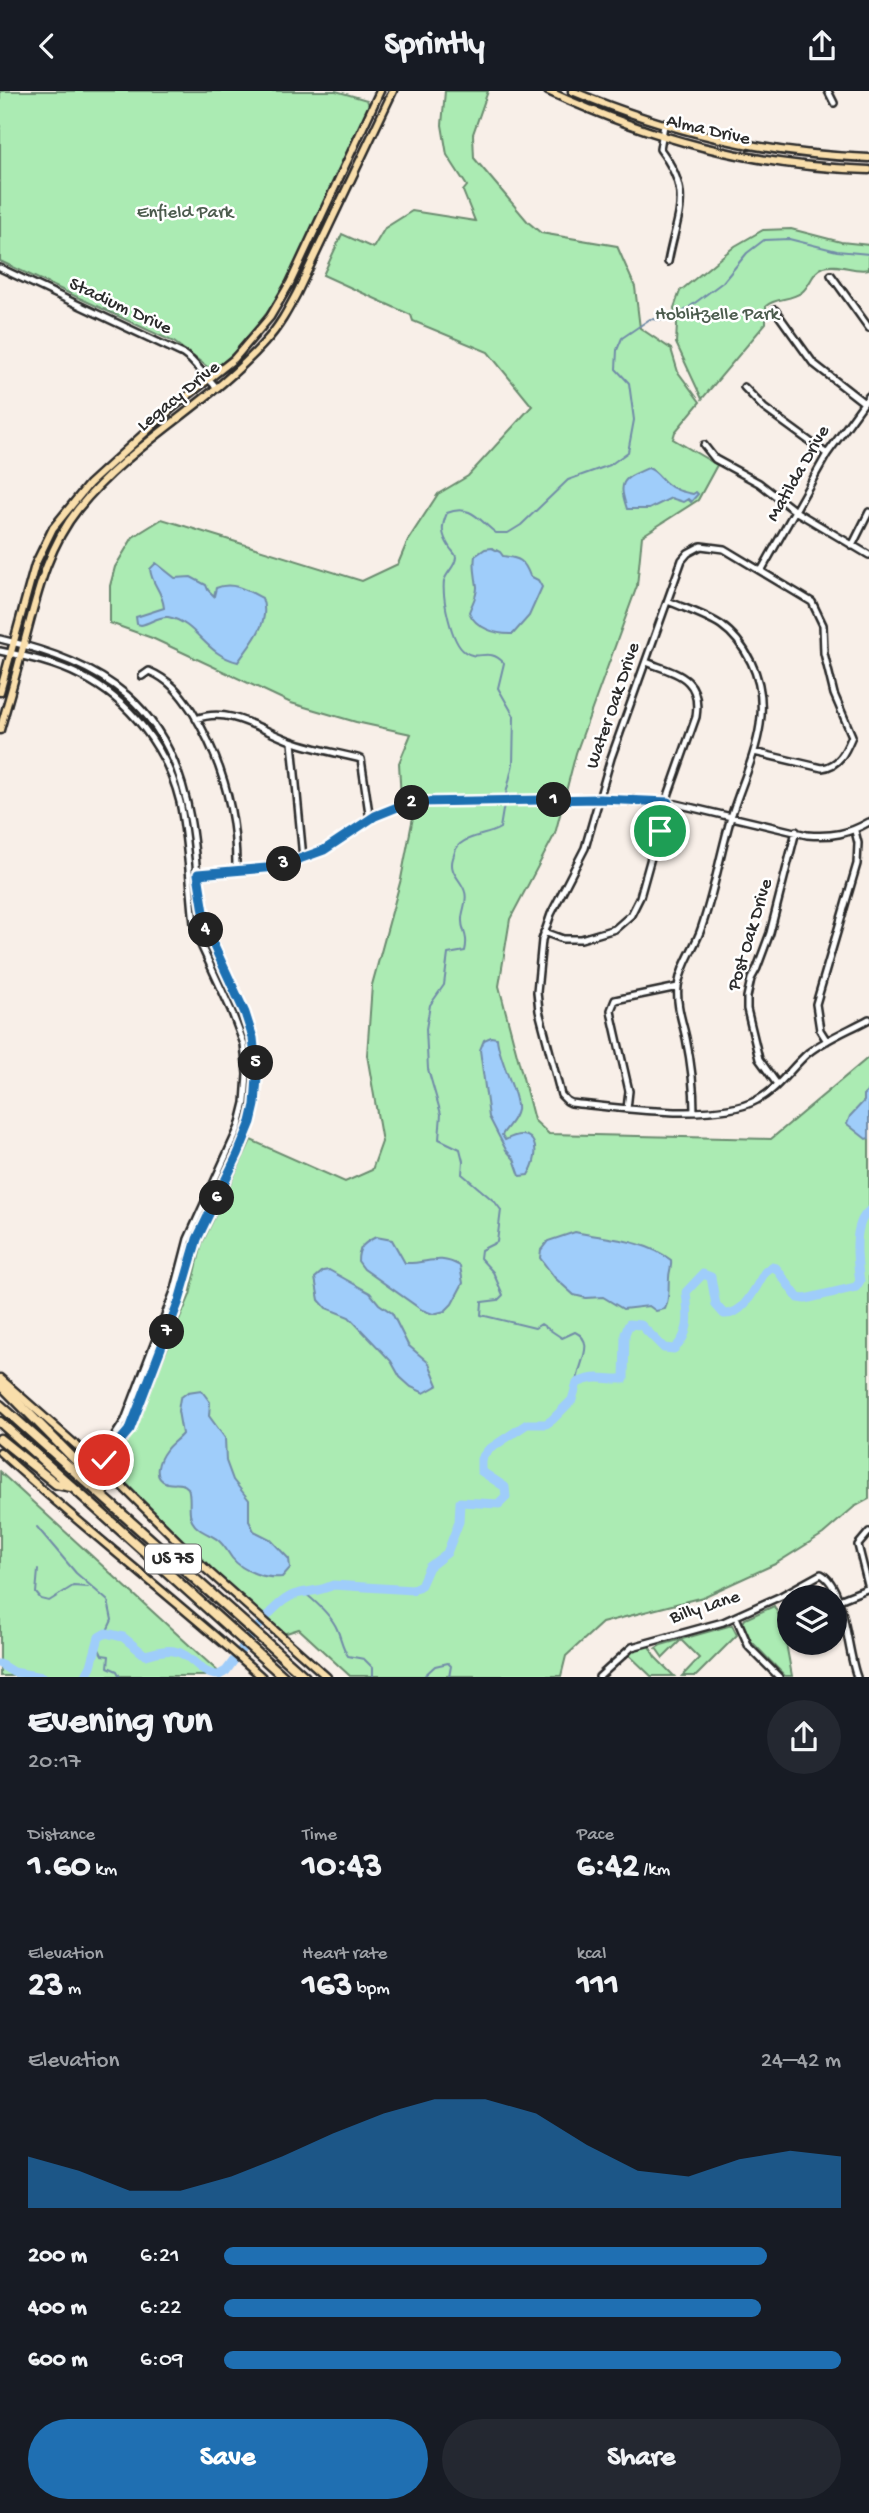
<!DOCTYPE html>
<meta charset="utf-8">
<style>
:root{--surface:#171b24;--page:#242831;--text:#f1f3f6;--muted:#9ea1a6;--accent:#1f6fb2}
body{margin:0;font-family:"Gochi Hand",sans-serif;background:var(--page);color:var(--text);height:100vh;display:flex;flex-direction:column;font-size:26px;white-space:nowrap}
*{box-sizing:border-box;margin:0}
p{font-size:23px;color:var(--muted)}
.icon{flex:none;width:38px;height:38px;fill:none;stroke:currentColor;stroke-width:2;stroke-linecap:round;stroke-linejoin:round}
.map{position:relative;height:1586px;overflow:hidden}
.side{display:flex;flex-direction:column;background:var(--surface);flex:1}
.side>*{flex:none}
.buttons{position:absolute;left:777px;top:1494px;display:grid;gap:14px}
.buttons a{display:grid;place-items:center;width:70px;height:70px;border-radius:50%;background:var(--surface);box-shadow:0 2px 5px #0004;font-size:35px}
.pin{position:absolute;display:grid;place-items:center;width:60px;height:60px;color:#fff;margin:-30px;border:4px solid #fff;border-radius:50%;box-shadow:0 2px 7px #0007}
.km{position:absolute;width:35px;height:35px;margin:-18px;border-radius:50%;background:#222;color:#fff;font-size:19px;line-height:35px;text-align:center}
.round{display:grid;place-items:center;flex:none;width:74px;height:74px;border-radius:37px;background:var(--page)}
.headline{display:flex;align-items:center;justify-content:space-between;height:119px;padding:0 28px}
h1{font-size:38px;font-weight:800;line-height:52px}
.metrics{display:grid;grid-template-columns:repeat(3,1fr);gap:10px;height:119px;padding:7px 28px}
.metrics div{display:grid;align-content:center}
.metrics b{font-size:35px;font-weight:800}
.metrics small{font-size:19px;font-weight:400}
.metrics p{font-size:19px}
.chart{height:196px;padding:14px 28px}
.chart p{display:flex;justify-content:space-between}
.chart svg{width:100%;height:126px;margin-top:7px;fill:var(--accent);opacity:.7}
.cta{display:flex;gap:14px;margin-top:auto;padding:14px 28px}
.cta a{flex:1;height:80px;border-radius:42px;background:var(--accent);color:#fff;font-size:28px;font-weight:800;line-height:80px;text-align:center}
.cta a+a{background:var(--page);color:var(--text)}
ul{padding:0 28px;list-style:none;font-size:23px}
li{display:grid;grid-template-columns:112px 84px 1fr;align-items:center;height:52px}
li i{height:18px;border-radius:9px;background:var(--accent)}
header{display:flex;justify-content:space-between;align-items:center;height:91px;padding:0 28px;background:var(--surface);font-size:32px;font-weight:800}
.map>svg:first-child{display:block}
</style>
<header><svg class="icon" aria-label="back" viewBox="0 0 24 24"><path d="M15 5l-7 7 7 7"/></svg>Sprintly<svg class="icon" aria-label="share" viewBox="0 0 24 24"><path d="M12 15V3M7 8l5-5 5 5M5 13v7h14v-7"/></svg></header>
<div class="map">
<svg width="869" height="1586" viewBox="0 0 869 1586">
<rect width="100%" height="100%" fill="#f8efe8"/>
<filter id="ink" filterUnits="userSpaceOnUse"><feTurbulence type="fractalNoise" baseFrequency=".0143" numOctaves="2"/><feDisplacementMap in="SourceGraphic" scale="14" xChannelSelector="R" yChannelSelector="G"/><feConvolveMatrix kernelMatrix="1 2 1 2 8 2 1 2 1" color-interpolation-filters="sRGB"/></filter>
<g filter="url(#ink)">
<path fill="#abebb3" stroke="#6b8b6f" stroke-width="2" d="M0,0H336L367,9L369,14L286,195L246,251L213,280L174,251L0,170Z
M445,0H488L473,43L474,67L528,131L541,142L617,155L635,196L640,237L671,258L678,281L700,311L675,341L673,348L717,374L698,409L642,445L637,495L576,662L555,743L510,828L499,895L534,1029L549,1043L771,1048L869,966V1408L854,1416L823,1443L775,1473L703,1506L602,1532L566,1565L561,1585H350L299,1538L283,1543L194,1462L106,1372L132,1340L190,1204L202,1152L251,1049L345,1091L372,1079L382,1051L367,964L372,894L401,788L414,721L401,709L399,672L411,643L356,631L291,612L152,547L110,532V495L115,476L133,446L162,428L362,490L398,473L408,449L438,403L468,385L532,315L488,261L413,230L411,224L323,184L342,143L373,157L385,137L412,120L475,130L463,100L467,95L447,64L442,34Z
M791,138L841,151L869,154V178C854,182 839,171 824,176C812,180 811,194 802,201C791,210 776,206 766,215V232L702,308L676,252L677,233L674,217L680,200L735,155L763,139Z
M0,1381L223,1585H0Z
M774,1515L782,1530L792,1585H785L751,1550L743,1532L745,1528Z
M732,1534L737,1544L696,1585H682L699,1567L681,1549L663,1567L656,1557L661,1554Z
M646,1553L649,1555L655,1566L674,1585H651L630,1565L631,1559Z"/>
<path fill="#9fcdfa" stroke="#718ca7" stroke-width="2" d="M648,377C657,380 659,386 666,392C674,399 683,401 693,403L696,401L698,403L691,411L688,408L683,411L671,407L649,418H627C618,390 621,389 648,377Z
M492,457L500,461L503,465C520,467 524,469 530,485L538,489L542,496L529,525L513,543C497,544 475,537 469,521C472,512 477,506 477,496C476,486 473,476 475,465L485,458Z
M156,472L175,487L191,486L206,494L208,499L214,505L216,497C232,490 247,499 262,507C271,531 252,551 238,571C204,563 198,532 168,526C158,525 151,532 141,534L137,533L136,526L164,517C162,498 152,495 150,478Z
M491,946L497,947C498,967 519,1004 517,1019C515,1030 507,1035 502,1044L505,1049C537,1032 542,1062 528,1084L520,1085L514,1068L506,1059L489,1026L480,959L484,949Z
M869,999V1047L866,1048L847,1033L850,1025L864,1010V1004Z
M575,1141C606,1148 644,1148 671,1169C672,1177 669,1179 669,1187C668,1198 670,1207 665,1218L656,1220L649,1215L623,1218L603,1206L586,1207L574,1204L555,1187L540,1167L541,1159L548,1150Z
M376,1146L392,1149L405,1172C428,1173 438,1162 460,1175L463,1192L452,1213L445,1220L433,1223L422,1219L364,1178L358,1170C358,1156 364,1152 376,1146Z
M329,1179L370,1202L379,1213L392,1222L408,1254L429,1272L438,1294L424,1302L411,1296L400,1286L391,1270L349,1226L326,1217L319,1209L315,1187L323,1180Z
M201,1299L210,1311L209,1325L225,1347L226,1370L233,1389L249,1409V1430L254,1440L270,1448L289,1468L290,1477L282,1486C266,1488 243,1481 232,1467C227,1460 225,1455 218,1449C210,1443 197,1440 192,1430C187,1420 192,1407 188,1397C181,1390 176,1394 167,1392C151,1387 159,1368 166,1359C170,1353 177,1349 182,1343L178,1320L180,1307L188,1301Z"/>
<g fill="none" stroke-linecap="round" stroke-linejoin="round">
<path stroke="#718ca7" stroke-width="2" d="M505,707L513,673L514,625L498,597L504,572C488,555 479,571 465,561C451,552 442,506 444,490C446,482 456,475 456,466C455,462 452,460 450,457C441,443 441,436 447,422C470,412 480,430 496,442H508L521,434L568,389L610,374L628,361L634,329L629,292L616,278L617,259L622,247L650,228L665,229L676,226L723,191L747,162L764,149L789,148L837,160L869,163
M504,713L500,737C488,745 472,743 460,753C455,757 455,761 453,767C448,782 462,789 465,801C468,810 462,819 462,828C461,840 469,843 465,860L448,863L444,894L430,914L426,938L428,978L441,1023L439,1048L460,1058L463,1070L462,1083L495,1111L501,1119L497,1151L481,1159L480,1167L493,1181L503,1204L498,1209L482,1211L481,1224L535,1237L541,1233L562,1247L575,1241C597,1251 577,1274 577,1292
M37,1436L76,1482L108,1510L112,1529L106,1542
M38,1479L36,1502L41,1508L49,1510L73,1495L88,1496
M306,1503C317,1512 331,1524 337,1538C341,1547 342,1556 348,1565L364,1568L373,1577V1586
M97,1554L102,1564L109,1565L108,1576L117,1580L120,1586
M423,1586L435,1575L448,1572L451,1575L449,1586"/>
<path stroke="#9fcdfa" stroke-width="9" d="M0,1573L13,1581L43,1586
M85,1586L91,1575L99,1546L106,1542L123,1546L145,1564C154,1562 165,1558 174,1560C193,1563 200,1585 219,1584L226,1580C243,1558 267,1517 291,1505C303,1499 318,1502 333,1494L413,1499L421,1494L429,1476L447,1462L459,1431L460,1411L499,1413L506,1406L505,1396L481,1380V1368L488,1359L527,1333H546L552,1329L572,1309L577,1292C596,1283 604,1289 624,1288L625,1243L629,1233L641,1234L664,1257L674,1258C692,1242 688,1222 686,1201L703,1183L711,1186L716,1214L724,1223C744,1225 756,1195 765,1181L771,1176L776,1177L798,1207L805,1208L856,1196L860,1190C857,1171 852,1133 869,1120"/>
<defs>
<path id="minor" d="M828,0L834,12
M664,34L660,58C694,104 677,122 668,171
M0,177L183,263L191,269L217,297
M831,184L869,237
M775,219L813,272L863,311
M744,296L764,317L827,363
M704,354L715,368L759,392L795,420L869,464
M852,455L869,421
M761,480L827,363L869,305
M668,510C686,518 706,524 721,534C734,543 744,557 751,571C777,624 748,673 732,723C720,762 714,803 700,841C693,859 681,875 678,895C676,914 682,929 686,947C691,971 694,996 694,1021
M0,548C105,573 170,613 190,727C197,763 196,801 206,837C221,891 256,923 257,986C259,1044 219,1096 197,1148C189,1168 186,1189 179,1209C169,1238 158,1266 148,1294C142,1308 137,1325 130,1338C122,1351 110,1363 99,1375
M0,560C28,566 56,572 81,585C130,609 167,658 180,711C188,751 190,793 194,833L200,852L231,919L244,953L247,983L245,1012L239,1036L188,1148L175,1198L125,1329L112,1349L93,1369
M142,585L149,580C170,589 180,602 192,620C222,669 237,722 236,780
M196,628C230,615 260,639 291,650C313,658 338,662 361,668L370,729
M292,651L303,767
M754,661L822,677C840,675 846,659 852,645L834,603L824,562L823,534L812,511L724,458L701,455L688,462L682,469L611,667L585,757L551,823L542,849L537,901L539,920L561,1004L567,1010L571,1012C616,1017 718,1031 757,1009C777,999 791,977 808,962C826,948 849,939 869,928
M196,784L277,776L324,759L375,725L400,715L420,711L600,708L668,711L807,744C833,746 848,743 869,731
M544,841L563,848H581L615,838L631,824L640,806L669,702L696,626C702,586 677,583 646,571
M827,950L820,939L816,913L857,773L858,752L855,740
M777,993L759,968L747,918V906L751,888L757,877L770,842L796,740
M627,1018L629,1000L612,925L611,919L615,909L678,896
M869,1498L858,1454L869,1441
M839,1509L869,1497
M736,1526L749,1556L779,1586
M599,1586L632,1556L723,1531L781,1505L821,1483C845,1495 847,1561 857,1586"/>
<path id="major" d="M548,0C654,49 751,75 869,79
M572,0C671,41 762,63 869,67
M0,601L35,474L53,437L89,393L171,318L234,268L270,226L290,192L380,0
M0,639C8,611 16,584 23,556C36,508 46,458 78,418C131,352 209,314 265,251C279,236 288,219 297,202L393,0
M0,1287L119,1392L208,1480L327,1586
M0,1361C85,1439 176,1509 262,1586"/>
<path id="highway" d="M0,1293L90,1384L103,1401
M0,1314L305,1586
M0,1331L284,1586
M0,1348L56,1393L71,1396"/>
</defs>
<use href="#minor" stroke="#2b2b2b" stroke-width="10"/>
<use href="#major" stroke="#2b2b2b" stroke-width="11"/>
<use href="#highway" stroke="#2b2b2b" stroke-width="13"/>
<use href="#minor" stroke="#fff" stroke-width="5"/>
<use href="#major" stroke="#f9deab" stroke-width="6"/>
<use href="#highway" stroke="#f9deab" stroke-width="8"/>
</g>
</g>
<g fill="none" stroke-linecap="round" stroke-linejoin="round" filter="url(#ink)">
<defs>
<path id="route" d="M104,1369L130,1338L179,1210L197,1148L238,1063L251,1031L255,1014L257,986L253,947L245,922L207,840L198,783L277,776L324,759L375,725L400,715L421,711L600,708L668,711L660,740"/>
</defs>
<use href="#route" stroke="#fff" stroke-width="14"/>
<use href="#route" stroke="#1f6fb2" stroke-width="9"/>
</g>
<g text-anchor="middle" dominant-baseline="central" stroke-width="5" stroke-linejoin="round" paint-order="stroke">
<rect fill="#fff" stroke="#6b6b6b" stroke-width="2" x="145" y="1453.5" width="56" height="29" rx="5"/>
<g font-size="18" font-weight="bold" fill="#2b2b2b">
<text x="173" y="1468">US 75</text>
</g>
<g font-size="19" fill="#2b2b2b" stroke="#fff">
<text transform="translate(708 40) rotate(13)">Alma Drive</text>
<text transform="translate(120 216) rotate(25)">Stadium Drive</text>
<text transform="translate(179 306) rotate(-39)">Legacy Drive</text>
<text transform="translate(799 383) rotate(-60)">Matilda Drive</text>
<text transform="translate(614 615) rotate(-71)">Water Oak Drive</text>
<text transform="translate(751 844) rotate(-73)">Post Oak Drive</text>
<text transform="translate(705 1517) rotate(-18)">Billy Lane</text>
</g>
<g font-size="19" fill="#4b5b4d" stroke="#fff">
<text x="185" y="122">Enfield Park</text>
<text x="717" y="224">Hoblitzelle Park</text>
</g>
</g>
</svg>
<div class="buttons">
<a><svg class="icon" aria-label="layers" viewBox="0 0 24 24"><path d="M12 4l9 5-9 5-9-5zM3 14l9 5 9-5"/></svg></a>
</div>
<div class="pin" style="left:660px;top:740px;background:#1e9e55"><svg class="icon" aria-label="arrive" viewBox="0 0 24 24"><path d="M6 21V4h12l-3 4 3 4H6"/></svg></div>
<div class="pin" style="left:104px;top:1369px;background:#d93025"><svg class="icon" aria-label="check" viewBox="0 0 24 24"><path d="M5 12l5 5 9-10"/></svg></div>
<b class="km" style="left:554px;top:709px">1</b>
<b class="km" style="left:412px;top:712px">2</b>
<b class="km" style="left:284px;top:773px">3</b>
<b class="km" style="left:206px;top:839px">4</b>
<b class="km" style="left:256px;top:972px">5</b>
<b class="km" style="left:217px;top:1107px">6</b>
<b class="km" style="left:167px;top:1241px">7</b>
</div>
<section class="side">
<div class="headline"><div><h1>Evening run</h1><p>20:17</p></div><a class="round"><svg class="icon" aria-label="share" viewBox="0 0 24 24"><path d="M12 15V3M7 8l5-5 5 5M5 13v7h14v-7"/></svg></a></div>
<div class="metrics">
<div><p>Distance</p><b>1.60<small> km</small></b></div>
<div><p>Time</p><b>10:43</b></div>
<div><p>Pace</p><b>6:42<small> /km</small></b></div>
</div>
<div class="metrics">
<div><p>Elevation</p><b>23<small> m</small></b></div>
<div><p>Heart rate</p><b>163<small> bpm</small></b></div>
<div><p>kcal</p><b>111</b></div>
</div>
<div class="chart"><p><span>Elevation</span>24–42 m</p>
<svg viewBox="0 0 160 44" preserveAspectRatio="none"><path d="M0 44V26L10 31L20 38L30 38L40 33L50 26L60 18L70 11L80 6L90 6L100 11L110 22L120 31L130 33L140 27L150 24L160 26V44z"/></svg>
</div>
<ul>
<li><b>200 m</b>6:21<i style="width:88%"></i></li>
<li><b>400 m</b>6:22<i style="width:87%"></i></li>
<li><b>600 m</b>6:09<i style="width:100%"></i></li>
</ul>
<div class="cta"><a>Save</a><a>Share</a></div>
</section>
